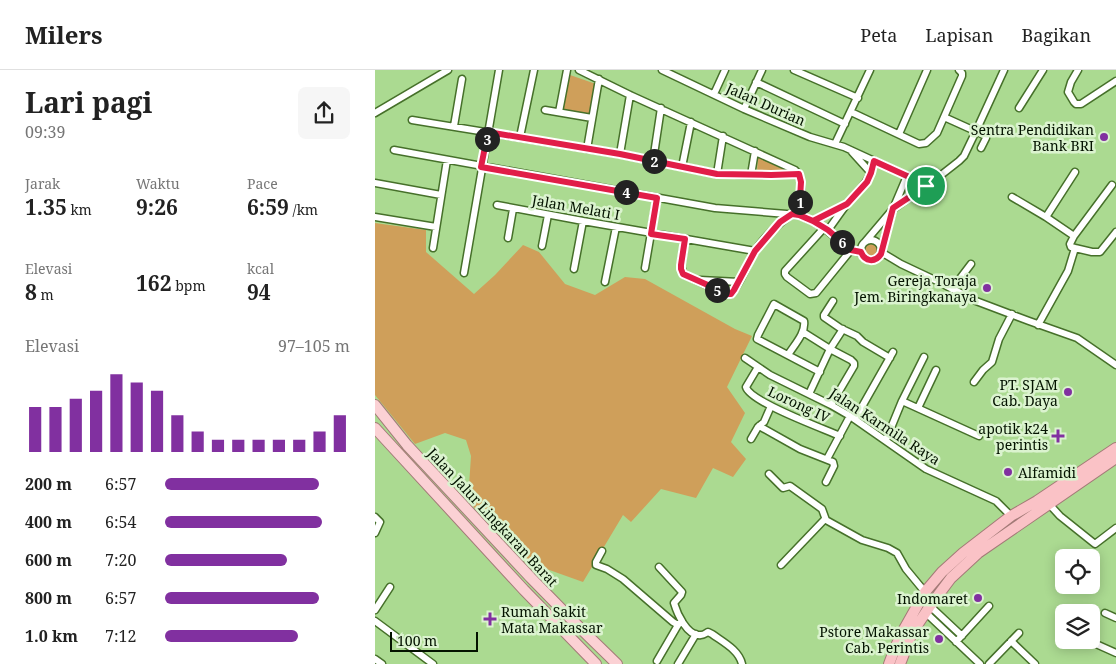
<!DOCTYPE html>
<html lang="id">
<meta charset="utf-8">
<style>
:root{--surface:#fff;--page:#f6f6f6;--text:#222;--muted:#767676;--line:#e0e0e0;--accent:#8130a0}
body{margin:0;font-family:"Noto Serif",serif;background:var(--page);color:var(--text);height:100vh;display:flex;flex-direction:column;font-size:19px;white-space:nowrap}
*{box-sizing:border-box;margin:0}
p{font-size:16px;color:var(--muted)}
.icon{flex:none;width:28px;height:28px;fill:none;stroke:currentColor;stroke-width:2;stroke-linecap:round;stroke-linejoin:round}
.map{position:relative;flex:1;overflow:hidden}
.panel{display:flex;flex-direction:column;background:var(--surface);width:375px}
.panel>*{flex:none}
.controls{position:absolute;left:680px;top:479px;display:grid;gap:10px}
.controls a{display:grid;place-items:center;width:45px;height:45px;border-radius:8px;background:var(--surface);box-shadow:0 2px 12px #0003;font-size:25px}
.scale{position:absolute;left:15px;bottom:12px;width:88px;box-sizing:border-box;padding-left:5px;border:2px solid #041300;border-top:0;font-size:14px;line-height:18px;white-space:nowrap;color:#041300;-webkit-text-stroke:4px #dbf3cf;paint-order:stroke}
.pin{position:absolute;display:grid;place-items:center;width:42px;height:42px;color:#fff;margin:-21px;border:2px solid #fff;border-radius:50%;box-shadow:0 1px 5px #0007}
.km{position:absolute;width:25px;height:25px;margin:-12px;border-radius:50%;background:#222;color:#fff;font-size:14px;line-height:25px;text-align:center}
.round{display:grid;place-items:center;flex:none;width:52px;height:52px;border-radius:8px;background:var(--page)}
.headline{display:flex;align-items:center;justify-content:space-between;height:85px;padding:0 25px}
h1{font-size:28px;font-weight:700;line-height:38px}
.stats{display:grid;grid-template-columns:repeat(3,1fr);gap:8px;height:85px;padding:5px 25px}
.stats div{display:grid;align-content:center}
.stats b{font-size:21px;font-weight:700}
.stats small{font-size:14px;font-weight:400}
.stats p{font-size:14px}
.chart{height:140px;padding:10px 25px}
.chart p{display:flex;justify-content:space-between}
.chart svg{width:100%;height:90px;margin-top:5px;stroke:var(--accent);stroke-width:6}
ul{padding:0 25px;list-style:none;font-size:16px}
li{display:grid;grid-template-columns:80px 60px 1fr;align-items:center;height:38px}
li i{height:12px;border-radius:6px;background:var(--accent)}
header{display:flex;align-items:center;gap:30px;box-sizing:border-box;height:70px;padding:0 25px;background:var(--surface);border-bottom:1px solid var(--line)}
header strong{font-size:24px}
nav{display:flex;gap:28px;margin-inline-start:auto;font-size:18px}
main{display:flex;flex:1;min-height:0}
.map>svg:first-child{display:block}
</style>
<header>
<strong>Milers</strong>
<nav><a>Peta</a><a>Lapisan</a><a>Bagikan</a></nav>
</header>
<main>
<section class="panel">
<div class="headline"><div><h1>Lari pagi</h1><p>09:39</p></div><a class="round"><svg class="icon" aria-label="share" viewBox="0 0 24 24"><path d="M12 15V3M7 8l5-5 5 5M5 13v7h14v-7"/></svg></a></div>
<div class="stats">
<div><p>Jarak</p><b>1.35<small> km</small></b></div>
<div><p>Waktu</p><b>9:26</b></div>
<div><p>Pace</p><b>6:59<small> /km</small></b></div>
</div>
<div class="stats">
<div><p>Elevasi</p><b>8<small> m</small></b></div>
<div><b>162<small> bpm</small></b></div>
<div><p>kcal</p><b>94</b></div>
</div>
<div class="chart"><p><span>Elevasi</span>97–105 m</p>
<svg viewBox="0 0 160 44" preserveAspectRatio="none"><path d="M5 44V22M15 44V22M25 44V18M35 44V14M45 44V6M55 44V10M65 44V14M75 44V26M85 44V34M95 44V38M105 44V38M115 44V38M125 44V38M135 44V38M145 44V34M155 44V26"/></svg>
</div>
<ul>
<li><b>200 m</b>6:57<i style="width:83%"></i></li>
<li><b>400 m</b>6:54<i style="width:85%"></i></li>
<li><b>600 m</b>7:20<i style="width:66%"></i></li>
<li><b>800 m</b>6:57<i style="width:83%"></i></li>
<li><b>1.0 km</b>7:12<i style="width:72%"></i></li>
</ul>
</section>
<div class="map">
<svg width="741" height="594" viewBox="0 0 741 594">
<rect width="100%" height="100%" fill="#abda91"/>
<path fill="#cf9f5a" d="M195,5L221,14L216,44L188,40Z
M383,85L417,102H382Z
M0,153L51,160V182L99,224L120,205L148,175L164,182L190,214L220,225L250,207L270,209L360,259L377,266L352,317L370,343L356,372L371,389L358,407L338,398L321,428L286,419L256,452L248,445L208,512L152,492L93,431L96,386L91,370L70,363L40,374L0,325Z
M488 182a8 8 0 1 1 16 0a8 8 0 1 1-16 0Z"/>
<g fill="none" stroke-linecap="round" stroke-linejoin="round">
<defs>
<path id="minor" d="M204,0L255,25L420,100C430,108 425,132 424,145
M287,0L369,39L435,67L469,77L532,106L551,116
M419,0L483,28
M629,0L601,61L589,86L584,91L561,109L518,139L506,182L526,194L562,211L601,231L654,251L702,268L741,295
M703,0L696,12L693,22L699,32L701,34H706L741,11
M381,12L470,54
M339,24L350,0
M644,38L668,0
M369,39L387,0
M170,40L217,48
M184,42L192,0
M476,42L544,74L551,73L562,63L587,6V3L584,0
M0,43L73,0
M569,47L611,66V68L606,78
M37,50L245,84L342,104L376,105L424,104
M79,56L87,9
M524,64L552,0
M145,67L159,0
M460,74L495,0
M212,79L224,9
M19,80L340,138L424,145L438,151L449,158L476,180L486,183
M477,82L496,103
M245,84L255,25
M278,91L286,38
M307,97L316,52
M342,104L348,66
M376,105L380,81
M0,113L66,125
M637,127L671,147
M122,135L208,151L380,181
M0,147L61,157
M438,151L471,135
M449,158L410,201V204L412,207L435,224L441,223L476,180
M453,160C459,152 465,143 472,134C485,118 495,113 499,91
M699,166L737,115
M133,168L138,139
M310,169L306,195L308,204L344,221L356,224C366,213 371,196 379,183C386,170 404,153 417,144
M486 180a10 10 0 1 1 20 0a10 10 0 1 1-20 0Z
M490,172L518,139L532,106
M167,176L173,145
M58,178L72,90
M700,178L717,182H725L741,162
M270,198L282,128
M199,199L208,151
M89,203L124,0
M325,210L364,212
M230,212L241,157
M577,219L596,194
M458,231L449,245V247L465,258L482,266L488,272L515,288
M663,255L693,201L700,178L696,177L695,174L699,166L671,147L700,102
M428,262L455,279L476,290L479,293V296L456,335
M413,285C419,275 431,263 429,251L399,234L383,265L382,269L445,302
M370,288L395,305L456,335L475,346L551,399L621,431L636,446
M383,297L371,317C375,332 447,358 465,366
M599,312L608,300L617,292L624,269L637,244
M434,324L455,279L468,259
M527,331L604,366
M543,338L561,300
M480,349L518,282
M384,356L425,379L458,392L459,396L451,412
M376,369L383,357L389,352L396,336
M511,370L527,331L549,287
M452,389L475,346
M394,404L408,418L415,416L447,439L451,450L487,470L513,478L522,483L531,499L550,522
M674,434L685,446L720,474L741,458
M0,447L5,452L0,463
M227,481L221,492V495L232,499L248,509L298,552L303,555L307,551
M406,495L450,449
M284,497L307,522L306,525L299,533C302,543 312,567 326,565C329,565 331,563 333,562L337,564C348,572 364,580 367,594
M555,536L587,566
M0,540L15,517
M550,542L605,594
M730,543L741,548
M0,551L58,594
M712,570L741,583
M636,571L660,594
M581,572L614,536
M0,589L7,594
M282,591L303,555
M303,594L321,564
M614,594L644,563"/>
<path id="primary" d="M0,335L32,375L156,508L204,557L242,594
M0,358L149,520L221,594"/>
<path id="trunk" d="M514,594L520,578L528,561L550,522L567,502L588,483L636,446L662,431L741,378
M525,594L537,563L555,536L576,508L603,483L741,388"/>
</defs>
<use href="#minor" stroke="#46702a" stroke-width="9"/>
<use href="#primary" stroke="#a37a77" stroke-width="12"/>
<use href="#trunk" stroke="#a37a77" stroke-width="12"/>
<use href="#minor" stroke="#fff" stroke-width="6"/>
<use href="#primary" stroke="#fbd1d4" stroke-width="10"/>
<use href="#trunk" stroke="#fac2c6" stroke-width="10"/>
</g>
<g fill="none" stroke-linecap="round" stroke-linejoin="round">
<defs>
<path id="route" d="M551,116L532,106L499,91L496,103L492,112L472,134L438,151L424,145L426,112L424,104L396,105L342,104L245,84L113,62L106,97L282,128L276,164L310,169L306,195V199L308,204L353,224H356L359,220L380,181L405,152L417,144L424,145L438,151L453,160L476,180L486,182C490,192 500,193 506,184L518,138L551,116"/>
</defs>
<use href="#route" stroke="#fff" stroke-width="10"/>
<use href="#route" stroke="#e11d48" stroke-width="6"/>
</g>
<g fill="#8130a0" stroke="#dbf3cf" stroke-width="2">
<circle cx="729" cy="67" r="5"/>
<circle cx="612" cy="218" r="5"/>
<circle cx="693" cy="322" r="5"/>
<path d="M680.5 358.5h5v5h5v5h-5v5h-5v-5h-5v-5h5z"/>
<circle cx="633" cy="402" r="5"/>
<circle cx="603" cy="528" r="5"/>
<path d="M112.5 541.5h5v5h5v5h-5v5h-5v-5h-5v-5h5z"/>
<circle cx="564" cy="569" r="5"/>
</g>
<g text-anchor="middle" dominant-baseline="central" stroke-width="5" stroke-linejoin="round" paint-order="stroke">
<g font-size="14" fill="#041300" stroke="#dbf3cf">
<text transform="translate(391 34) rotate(24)">Jalan Durian</text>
<text transform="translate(201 137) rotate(10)">Jalan Melati I</text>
<text transform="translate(424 334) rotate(25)">Lorong IV</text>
<text transform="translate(510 356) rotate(33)">Jalan Karmila Raya</text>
<text transform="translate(118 447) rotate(47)">Jalan Jalur Lingkaran Barat</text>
</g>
<g font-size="14" fill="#041300" stroke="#dbf3cf" text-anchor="end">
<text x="719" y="59">Sentra Pendidikan<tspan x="719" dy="16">Bank BRI</tspan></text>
<text x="602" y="210">Gereja Toraja<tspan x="602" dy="16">Jem. Biringkanaya</tspan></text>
<text x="683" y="314">PT. SJAM<tspan x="683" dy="16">Cab. Daya</tspan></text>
<text x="673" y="358">apotik k24<tspan x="673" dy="16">perintis</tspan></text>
<text x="643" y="402" text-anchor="start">Alfamidi</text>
<text x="593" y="528">Indomaret</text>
<text x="126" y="541" text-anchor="start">Rumah Sakit<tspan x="126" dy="16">Mata Makassar</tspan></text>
<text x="554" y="561">Pstore Makassar<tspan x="554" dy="16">Cab. Perintis</tspan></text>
</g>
</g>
</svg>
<div class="controls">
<a><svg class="icon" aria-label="locate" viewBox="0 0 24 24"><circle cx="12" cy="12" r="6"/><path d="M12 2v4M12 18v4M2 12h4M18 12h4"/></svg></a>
<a><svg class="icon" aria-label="layers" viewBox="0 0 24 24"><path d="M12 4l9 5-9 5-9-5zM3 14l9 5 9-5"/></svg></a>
</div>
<div class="scale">100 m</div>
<div class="pin" style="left:551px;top:116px;background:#1e9e55"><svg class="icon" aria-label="arrive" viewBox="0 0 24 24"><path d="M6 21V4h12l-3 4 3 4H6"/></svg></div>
<b class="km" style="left:425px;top:132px">1</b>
<b class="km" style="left:279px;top:91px">2</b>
<b class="km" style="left:112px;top:69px">3</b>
<b class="km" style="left:251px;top:122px">4</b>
<b class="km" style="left:342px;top:220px">5</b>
<b class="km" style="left:467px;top:172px">6</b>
</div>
</main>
